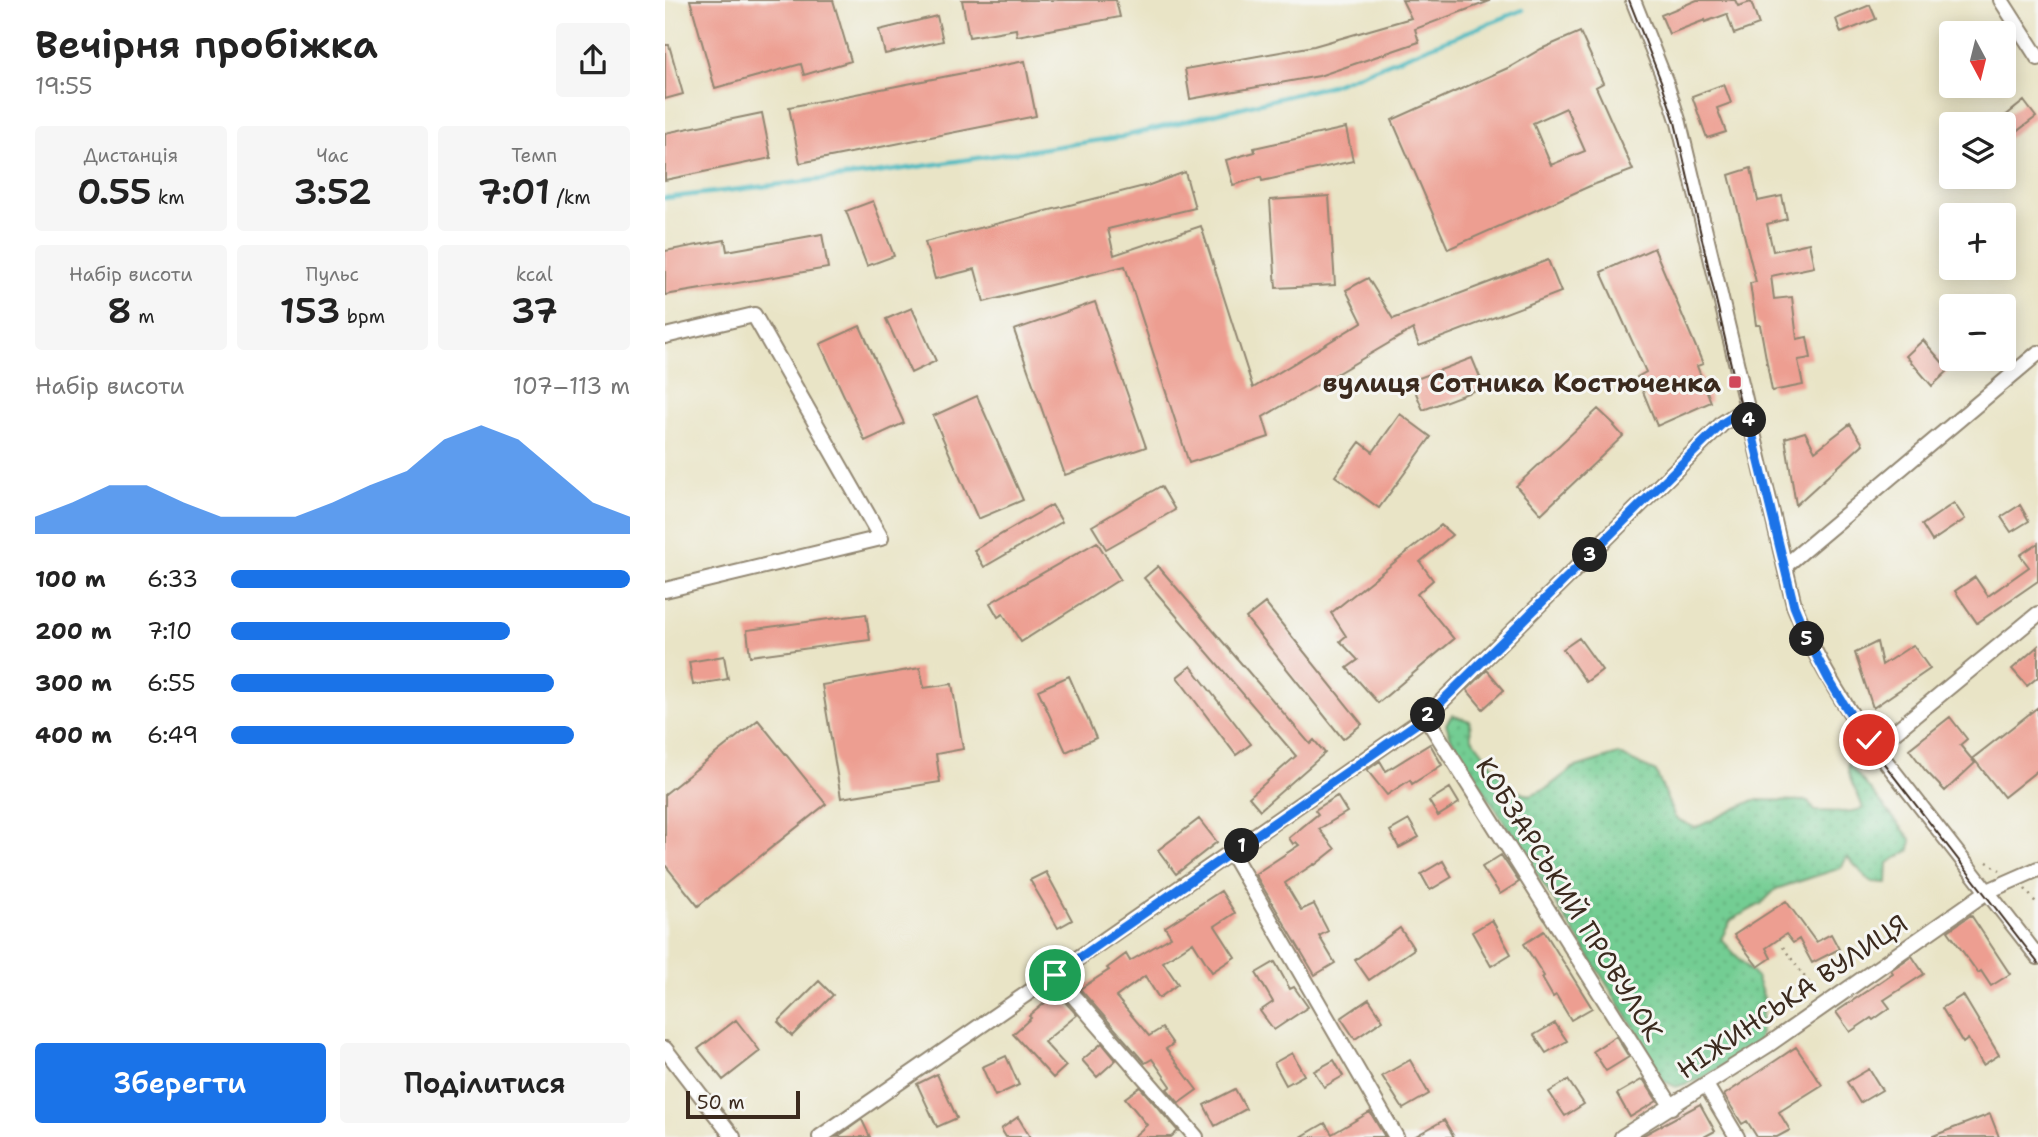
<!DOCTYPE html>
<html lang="uk">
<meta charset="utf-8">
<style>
:root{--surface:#fff;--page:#f6f6f6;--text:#222;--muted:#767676;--accent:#1a73e8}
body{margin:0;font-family:"Shantell Sans",sans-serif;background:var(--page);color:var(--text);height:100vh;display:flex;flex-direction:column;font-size:26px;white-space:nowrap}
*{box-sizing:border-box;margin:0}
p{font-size:23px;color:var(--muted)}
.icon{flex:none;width:38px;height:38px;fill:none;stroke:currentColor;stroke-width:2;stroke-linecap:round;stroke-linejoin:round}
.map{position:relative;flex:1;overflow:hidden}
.sheet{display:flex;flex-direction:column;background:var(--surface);width:665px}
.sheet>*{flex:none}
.needle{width:46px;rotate:173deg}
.fabs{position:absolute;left:1274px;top:21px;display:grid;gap:14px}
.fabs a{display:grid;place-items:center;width:77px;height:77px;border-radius:7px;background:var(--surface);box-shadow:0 4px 18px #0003;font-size:35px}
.scale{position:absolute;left:21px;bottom:18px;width:114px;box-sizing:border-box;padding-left:7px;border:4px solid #3b2a1e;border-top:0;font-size:19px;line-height:24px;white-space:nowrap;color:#3b2a1e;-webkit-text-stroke:5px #f6f6f2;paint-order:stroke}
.pin{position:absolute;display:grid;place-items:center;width:60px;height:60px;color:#fff;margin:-30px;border:4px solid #fff;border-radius:50%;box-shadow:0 2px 7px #0007}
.km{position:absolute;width:35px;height:35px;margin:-18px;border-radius:50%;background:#222;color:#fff;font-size:19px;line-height:35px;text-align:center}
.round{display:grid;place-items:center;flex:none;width:74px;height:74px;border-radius:7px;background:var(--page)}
.summary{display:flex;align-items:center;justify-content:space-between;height:119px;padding:0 35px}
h1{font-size:38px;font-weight:600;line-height:52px}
.stats{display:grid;grid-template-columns:repeat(3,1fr);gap:10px;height:119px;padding:7px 35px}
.stats div{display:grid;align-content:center;border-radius:7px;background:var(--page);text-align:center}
.stats b{font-size:35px;font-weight:600}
.stats small{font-size:19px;font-weight:400}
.stats p{font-size:19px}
.chart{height:196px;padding:14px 35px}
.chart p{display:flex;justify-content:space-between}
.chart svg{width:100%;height:126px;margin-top:7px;fill:var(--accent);opacity:.7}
.primary-button{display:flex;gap:14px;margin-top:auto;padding:14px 35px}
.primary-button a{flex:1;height:80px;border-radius:7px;background:var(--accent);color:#fff;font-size:28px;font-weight:600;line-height:80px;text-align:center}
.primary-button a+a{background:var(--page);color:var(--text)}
ul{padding:0 35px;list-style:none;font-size:23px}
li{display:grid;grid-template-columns:112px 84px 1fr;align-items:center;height:52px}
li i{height:18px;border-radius:9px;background:var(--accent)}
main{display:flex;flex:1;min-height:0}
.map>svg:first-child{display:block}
</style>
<main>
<section class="sheet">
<div class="summary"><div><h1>Вечірня пробіжка</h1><p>19:55</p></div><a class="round"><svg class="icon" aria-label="share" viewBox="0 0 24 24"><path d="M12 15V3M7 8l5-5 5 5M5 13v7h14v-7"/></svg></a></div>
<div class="stats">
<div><p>Дистанція</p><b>0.55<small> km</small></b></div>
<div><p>Час</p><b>3:52</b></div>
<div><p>Темп</p><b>7:01<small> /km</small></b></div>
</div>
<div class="stats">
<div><p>Набір висоти</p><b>8<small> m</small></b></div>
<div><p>Пульс</p><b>153<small> bpm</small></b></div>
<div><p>kcal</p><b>37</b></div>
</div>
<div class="chart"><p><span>Набір висоти</span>107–113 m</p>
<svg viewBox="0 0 160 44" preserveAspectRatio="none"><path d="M0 44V38L10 33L20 27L30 27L40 33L50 38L60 38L70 38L80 33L90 27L100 22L110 11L120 6L130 11L140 22L150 33L160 38V44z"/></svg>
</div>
<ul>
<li><b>100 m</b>6:33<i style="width:100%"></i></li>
<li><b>200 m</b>7:10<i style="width:70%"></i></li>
<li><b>300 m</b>6:55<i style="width:81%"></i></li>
<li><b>400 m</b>6:49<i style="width:86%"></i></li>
</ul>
<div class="primary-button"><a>Зберегти</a><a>Поділитися</a></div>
</section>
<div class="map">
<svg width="1373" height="1137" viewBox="0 0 1373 1137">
<defs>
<pattern id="grass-dots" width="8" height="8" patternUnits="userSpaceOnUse" patternTransform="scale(1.75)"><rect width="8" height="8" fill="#73cd93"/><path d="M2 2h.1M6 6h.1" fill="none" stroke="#64b07e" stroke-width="1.8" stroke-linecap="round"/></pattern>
</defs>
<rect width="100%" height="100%" fill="#f6f6f2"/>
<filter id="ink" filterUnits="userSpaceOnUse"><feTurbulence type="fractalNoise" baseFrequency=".0143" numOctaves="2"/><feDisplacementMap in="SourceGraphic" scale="14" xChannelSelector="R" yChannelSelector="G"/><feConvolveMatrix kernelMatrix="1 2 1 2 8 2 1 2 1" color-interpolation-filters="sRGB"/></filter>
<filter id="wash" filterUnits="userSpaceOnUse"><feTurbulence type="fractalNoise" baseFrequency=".00686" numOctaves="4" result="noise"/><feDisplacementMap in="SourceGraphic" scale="28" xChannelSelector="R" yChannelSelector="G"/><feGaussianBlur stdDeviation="1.57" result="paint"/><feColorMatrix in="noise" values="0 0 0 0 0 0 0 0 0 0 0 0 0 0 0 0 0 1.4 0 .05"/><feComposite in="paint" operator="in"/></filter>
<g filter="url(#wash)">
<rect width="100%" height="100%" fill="#e9e4c6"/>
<path fill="url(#grass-dots)" stroke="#577c58" stroke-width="2" d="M787,715L805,721L806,737L846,789L865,795L882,788L908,768L953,754L991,772L1010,818L1030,828L1089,800L1143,801L1150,811L1182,812L1198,809C1193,790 1183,784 1183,763L1246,839L1245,850L1223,863L1222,883L1206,882L1182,857L1176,868L1111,889L1096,904L1066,920L1056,939L1091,977L1099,998L1094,1040L1076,1055L1035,1079L1011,1087L999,1081L974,1035L786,738L781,724Z"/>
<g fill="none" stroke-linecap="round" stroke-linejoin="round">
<path stroke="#4ab9c0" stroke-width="4.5" d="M0,198L204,174L456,137L667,85L858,10"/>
</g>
<g id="blocks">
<path fill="#ed9e91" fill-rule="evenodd" d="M25,0H168L186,61L139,75L136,64L50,88Z
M297,0H451L455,17L352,36L351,29L304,37Z
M737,0L825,1L750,29L754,42L654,76L525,99L520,69L649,46L746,18Z
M1032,0H1070L1073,6L1086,2L1094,25L1069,34L1062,14L1040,22V20L1004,34L996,15Z
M1205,5L1211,19L1176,33L1171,19Z
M272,16L278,41L220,54L214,30Z
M915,32L938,83L931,87L968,170L925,186L783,249L727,120L845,67L876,49ZM901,108L920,151L886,165L868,123Z
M0,45H4L18,94L0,99Z
M360,61L371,116L135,163L124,107Z
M1059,84L1066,103L1052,108L1061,132L1042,138L1027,96Z
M1359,101L1371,117L1339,141V117Z
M97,113L106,158L0,180V133Z
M681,128L688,161L597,181L596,177L568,185L561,160L590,152L589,148Z
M1086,168L1093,201L1117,196L1122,219L1102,224L1108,251L1144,243L1149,267L1106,276L1109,299L1127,297L1132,339L1142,337L1146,358L1133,360L1138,385L1107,391L1095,325H1091L1085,283L1091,282L1064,175Z
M520,172L530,208L443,229L449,255L536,226L588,388L697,322L681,290L703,278L728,319L883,260L896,292L754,346L748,329L598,417L604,437L524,463L460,266L319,302L310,269L270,279L260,242L479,186V187Z
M664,196L670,285L611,288L605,200Z
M208,201L229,256L202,266L181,211Z
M157,234L163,268L0,295V251L60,240L62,251Z
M989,248L1038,364L1032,366L1046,402L992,426L972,377L981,372L936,272Z
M430,302L481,447L400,475L349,330Z
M247,308L271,361L246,373L221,319Z
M195,326L239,423L200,441L155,344Z
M1258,340L1284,370L1267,386L1241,356Z
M807,358L819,387L758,410L746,381Z
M312,396L358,500L313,519L268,416Z
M933,409L950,425L949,426L958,436L876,514L851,486Z
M735,414L766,437L714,508L670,476L695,442L708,452Z
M1185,424L1198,444L1131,505L1120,438L1140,432L1150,451Z
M496,486L510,510L441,549L427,526Z
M1289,503L1300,519L1267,541L1257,525Z
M387,505L397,522L319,567L309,550Z
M1355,505L1364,521L1346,532L1336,517Z
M776,525L787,535L755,562L768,580L752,594L789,639L713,703L682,668L693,660L675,641L681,636L666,613Z
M432,542L455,579L356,642L338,614L333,617L325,603Z
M1373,543V581L1312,623L1290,591L1310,577L1323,596L1364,567L1355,555Z
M493,566L645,744L649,740L660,753L595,810L584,797L631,756L479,578Z
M600,603L697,724L678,739L581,618Z
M201,614L205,640L85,656L82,630Z
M914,638L937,670L921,682L898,649Z
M1212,642L1217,665L1248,645L1265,669L1208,708L1190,653Z
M1373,646V677L1362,686L1347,669Z
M59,656L63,679L28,685L24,662Z
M526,666L586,744L571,755L512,677Z
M255,668L259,688L287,684L298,749L271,754L275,782L176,798L157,685Z
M822,670L839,690L818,709L802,690Z
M404,676L431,738L401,752L373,690Z
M1373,707V770L1339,797L1308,758Z
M1285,717L1302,739L1295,745L1310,763L1280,791L1260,770L1244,749Z
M93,720L161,804L33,906L0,865V794Z
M765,744L777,765L747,784L745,780L722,795L702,770L715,761L721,771Z
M785,788L794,803L773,816L764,801Z
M672,796L682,812L654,829L670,849L650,865L649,864L620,883L636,910L649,904L663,931L654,936L670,963L650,975L590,874L634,845L631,842L628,844L624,838L653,814L650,810Z
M534,819L552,842L511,874L493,850Z
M744,820L754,837L734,848L725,831Z
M836,855L854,882L835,894L817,867Z
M778,861L787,877L765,890L756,874Z
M381,872L407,920L393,928L365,880Z
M556,891L570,913L550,926L570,957L547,972L528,942L498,962L513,984L494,998L480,976L451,997L484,1036L497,1028L508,1044L501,1049L532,1090L514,1103L502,1089L506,1086L487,1059L480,1063L415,989L444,970L442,968L461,954L465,961L506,937L500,927Z
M1121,901L1151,942L1166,934L1174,949L1147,963L1134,939L1128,943L1121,934L1101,948L1106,958L1093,967L1069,935Z
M1306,915L1345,974L1326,986L1316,971L1313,973L1283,931Z
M827,920L846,954L826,966L807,932Z
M735,928L749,949L704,980L690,960Z
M879,931L927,1008L906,1020L891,995L888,997L877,978L879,976L859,944Z
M1247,956L1259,974L1219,1000L1225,1008L1208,1020L1206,1018L1185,1032L1171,1012L1228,973L1226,970Z
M610,962L625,989L629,987L643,1007L609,1030L595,1011L608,1002L591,973Z
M154,981L168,995L127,1036L113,1022Z
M392,993L412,1015L379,1042L401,1066L388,1078L348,1034L366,1018L364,1016Z
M1298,995L1334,1055L1318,1065L1303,1039L1298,1043L1277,1008Z
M704,999L718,1020L690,1039L676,1018Z
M71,1020L95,1051L58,1080L33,1049Z
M890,1023L902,1041L881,1053L869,1035Z
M951,1036L964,1057L941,1071L928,1051Z
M437,1043L451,1060L432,1077L417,1060Z
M1131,1047L1157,1085L1114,1112L1125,1130L1112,1137H1092L1082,1121L1077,1124L1059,1095Z
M627,1053L639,1075L621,1085L609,1063Z
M341,1056L354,1085L330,1096L317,1067Z
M669,1060L678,1076L659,1087L649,1071Z
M745,1060L764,1094L738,1109L717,1076Z
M1204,1069L1217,1090L1195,1103L1182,1082Z
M272,1074L292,1118L272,1127L252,1084Z
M978,1079L992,1101L965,1117L952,1094Z
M903,1080L919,1104L900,1116L884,1092Z
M475,1087L513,1131L506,1137H468L482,1125L460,1098Z
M570,1089L581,1109L550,1126L539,1105Z
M1035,1104L1050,1131L1039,1137H975Z
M705,1112L720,1137H636L660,1123L667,1134Z
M1325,1114L1334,1137H1268V1136Z
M353,1117L365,1137H341L336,1129Z
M196,1120H197L205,1137H172Z
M779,1120L789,1137H749Z"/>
</g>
</g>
<g filter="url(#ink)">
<use href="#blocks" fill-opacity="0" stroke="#928772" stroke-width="2"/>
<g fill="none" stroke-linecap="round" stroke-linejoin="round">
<defs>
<path id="minor" d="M968,0L1001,83L1014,123L1129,605C1148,654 1174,698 1204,740L1373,957
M1336,0L1373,58
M0,336L89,315L216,538L0,590
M1120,566L1373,353
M761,717L1007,1107
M1210,748L1373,614
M567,854L731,1137
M390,975L531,1137
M0,1049L68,1137
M1041,1085L1072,1137
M155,1137L761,717L1058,423L1081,408
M957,1137L1103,1045L1323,891L1373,869"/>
</defs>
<use href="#minor" stroke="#928772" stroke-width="18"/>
<path stroke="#928772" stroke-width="2.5" stroke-dasharray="2 5" stroke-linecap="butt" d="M1322,862L1335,870
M1360,889L1373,905
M1118,947L1152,994"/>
<use href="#minor" stroke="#fff" stroke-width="14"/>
<path stroke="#3b2a1e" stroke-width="2" d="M964,0L996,81L1010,122L1070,382L1126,607L1139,642L1176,708L1373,963"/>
</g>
</g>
<g fill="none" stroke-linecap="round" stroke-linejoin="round" filter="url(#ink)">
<defs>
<path id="route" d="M390,975L761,717L1058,423L1081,408L1129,606L1143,640L1164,680L1182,709L1204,740"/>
</defs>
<use href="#route" stroke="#fff" stroke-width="14"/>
<use href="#route" stroke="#1a73e8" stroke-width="9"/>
</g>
<rect fill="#d1495b" stroke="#f6f6f2" stroke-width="2.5" x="1063" y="375" width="14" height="14" rx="3.5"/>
<g text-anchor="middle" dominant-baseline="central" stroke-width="6" stroke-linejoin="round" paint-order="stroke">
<g font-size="26" font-weight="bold" fill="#3b2a1e" stroke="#f6f6f2" text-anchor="end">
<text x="1056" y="382">вулиця Сотника Костюченка</text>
</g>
<g font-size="26" fill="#3b2a1e" stroke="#f6f6f2">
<text transform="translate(905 899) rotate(58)">КОБЗАРСЬКИЙ ПРОВУЛОК</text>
<text transform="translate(1127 996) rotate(-34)">НІЖИНСЬКА ВУЛИЦЯ</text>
</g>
</g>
</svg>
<div class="fabs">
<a><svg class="needle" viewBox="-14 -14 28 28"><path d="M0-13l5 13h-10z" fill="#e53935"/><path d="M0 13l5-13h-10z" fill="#767676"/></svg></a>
<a><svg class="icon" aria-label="layers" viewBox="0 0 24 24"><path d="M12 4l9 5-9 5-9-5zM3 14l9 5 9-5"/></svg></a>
<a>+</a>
<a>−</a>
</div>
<div class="scale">50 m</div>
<div class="pin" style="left:390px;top:975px;background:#1e9e55"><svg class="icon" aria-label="arrive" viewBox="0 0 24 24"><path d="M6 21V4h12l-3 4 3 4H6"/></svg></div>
<div class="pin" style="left:1204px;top:740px;background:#d93025"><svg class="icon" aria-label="check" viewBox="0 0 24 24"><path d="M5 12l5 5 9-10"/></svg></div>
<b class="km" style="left:577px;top:846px">1</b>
<b class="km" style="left:763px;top:715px">2</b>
<b class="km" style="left:925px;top:555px">3</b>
<b class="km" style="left:1084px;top:420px">4</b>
<b class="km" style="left:1142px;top:639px">5</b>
</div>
</main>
